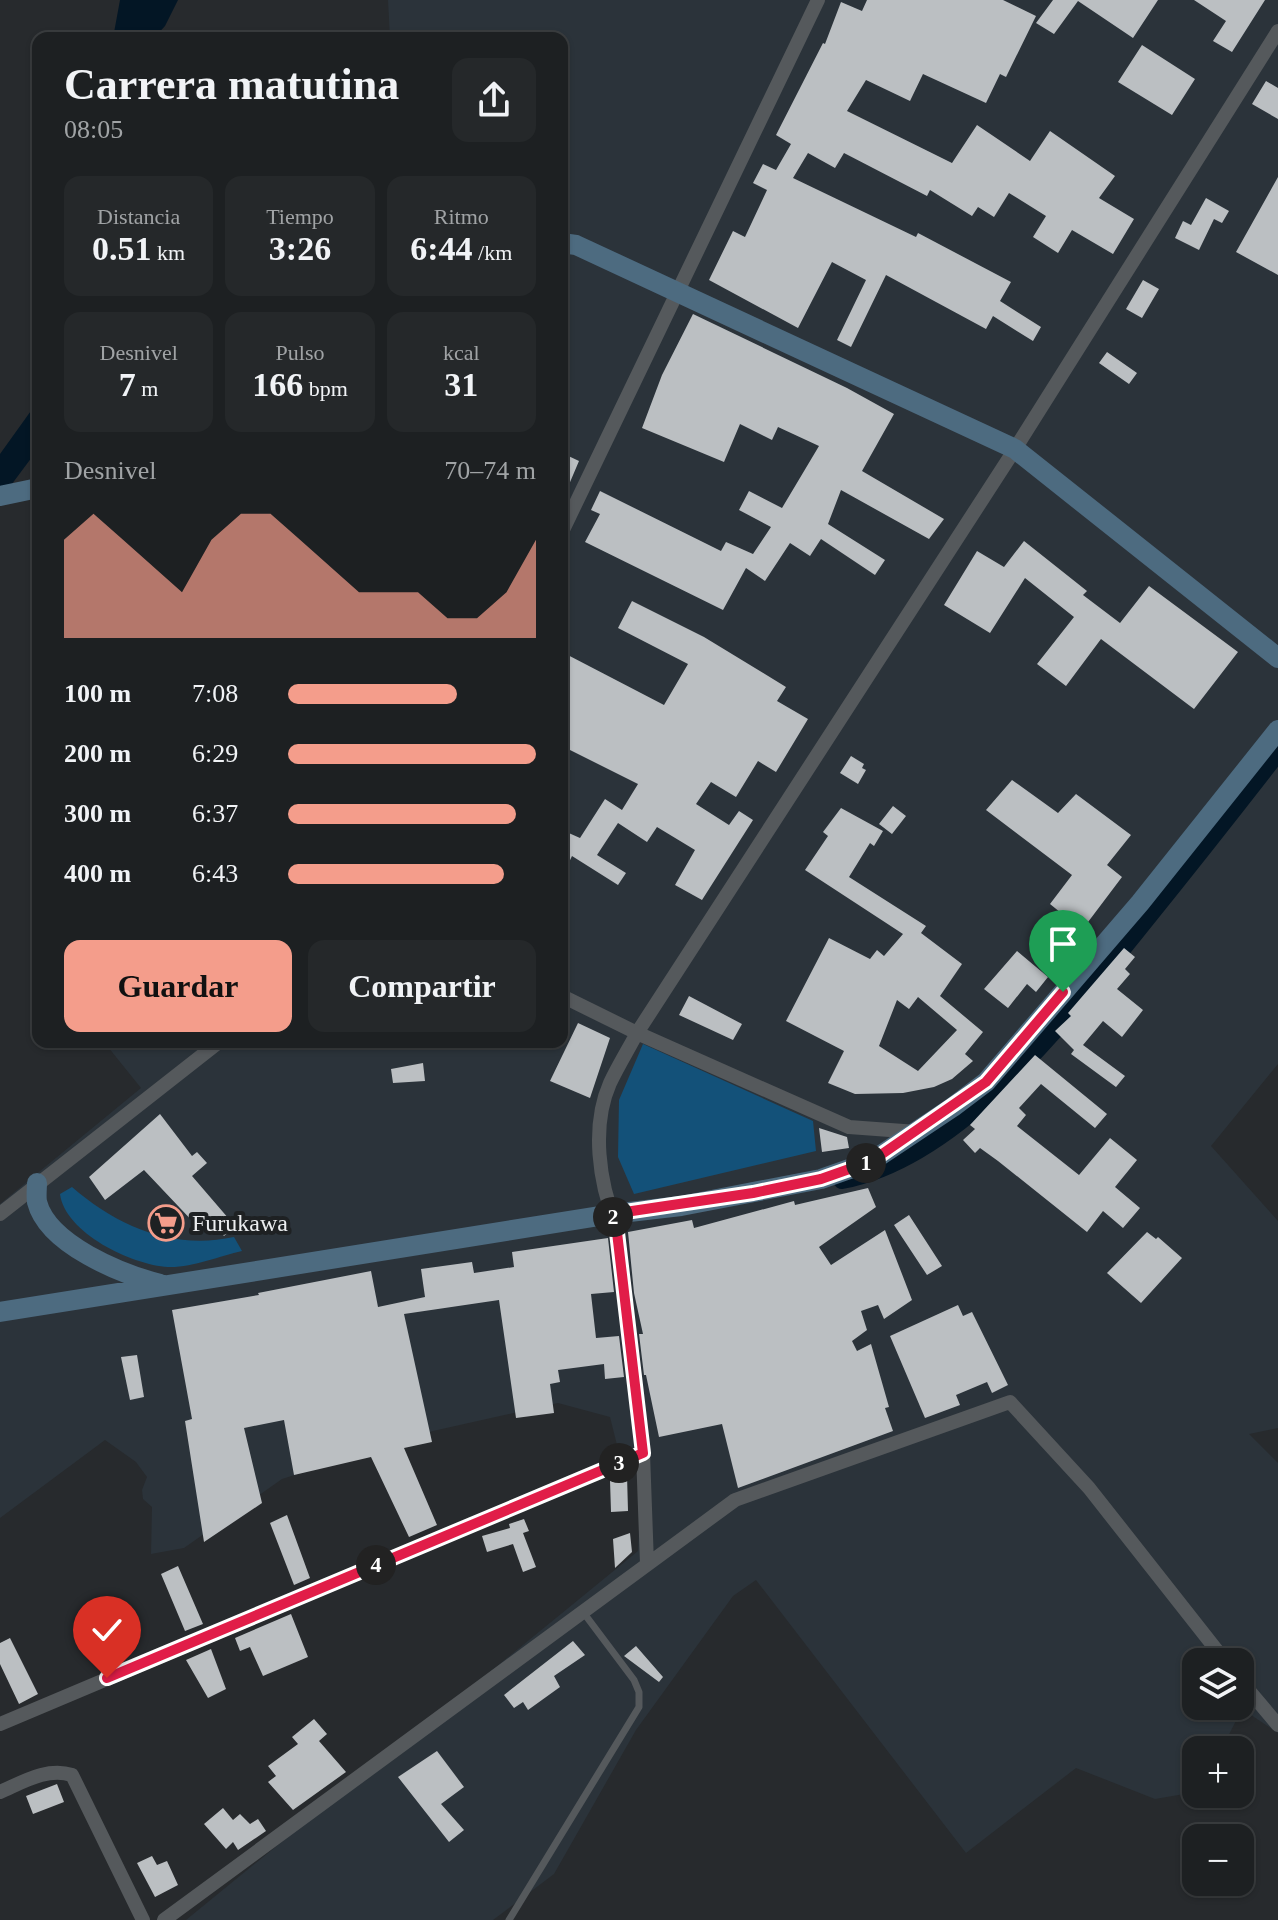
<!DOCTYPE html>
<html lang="es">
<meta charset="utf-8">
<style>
:root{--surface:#1d2022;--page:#25282a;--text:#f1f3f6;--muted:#a0a3a5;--line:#3b3e40;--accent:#f49d8b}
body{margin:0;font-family:Georgia,serif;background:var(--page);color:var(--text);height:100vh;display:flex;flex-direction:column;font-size:30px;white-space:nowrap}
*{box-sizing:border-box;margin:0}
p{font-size:26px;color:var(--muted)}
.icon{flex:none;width:44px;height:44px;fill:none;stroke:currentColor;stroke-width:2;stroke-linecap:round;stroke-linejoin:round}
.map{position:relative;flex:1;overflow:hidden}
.panel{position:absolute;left:32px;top:32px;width:536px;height:1016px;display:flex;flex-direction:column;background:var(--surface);border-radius:16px;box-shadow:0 2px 6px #0004,0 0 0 2px var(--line)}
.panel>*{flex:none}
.tools{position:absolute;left:1182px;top:1648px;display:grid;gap:16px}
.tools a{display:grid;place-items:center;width:72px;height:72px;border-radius:16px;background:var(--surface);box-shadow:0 2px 6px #0004,0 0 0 2px var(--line);font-size:40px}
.pin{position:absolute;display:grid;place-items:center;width:68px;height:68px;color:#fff;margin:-82px -34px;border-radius:50% 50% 50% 0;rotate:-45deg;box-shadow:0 0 8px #0007}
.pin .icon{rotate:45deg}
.km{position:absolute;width:40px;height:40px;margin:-20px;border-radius:50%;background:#222;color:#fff;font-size:22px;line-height:40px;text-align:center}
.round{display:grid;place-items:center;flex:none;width:84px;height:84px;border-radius:16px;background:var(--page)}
.head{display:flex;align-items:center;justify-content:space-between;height:136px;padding:0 32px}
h1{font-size:44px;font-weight:600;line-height:60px}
.metrics{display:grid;grid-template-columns:repeat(3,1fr);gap:12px;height:136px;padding:8px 32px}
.metrics div{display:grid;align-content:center;border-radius:16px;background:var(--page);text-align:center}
.metrics b{font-size:34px;font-weight:600}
.metrics small{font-size:22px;font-weight:400}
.metrics p{font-size:22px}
.chart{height:224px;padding:16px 32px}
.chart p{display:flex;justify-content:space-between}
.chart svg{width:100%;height:144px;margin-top:8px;fill:var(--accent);opacity:.7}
.action{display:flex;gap:16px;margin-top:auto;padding:16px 32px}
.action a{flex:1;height:92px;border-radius:16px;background:var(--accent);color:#111;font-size:32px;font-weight:600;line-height:92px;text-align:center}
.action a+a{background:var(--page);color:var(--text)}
ul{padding:0 32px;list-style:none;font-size:26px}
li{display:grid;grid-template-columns:128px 96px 1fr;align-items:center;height:60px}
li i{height:20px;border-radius:10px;background:var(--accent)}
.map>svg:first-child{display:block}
</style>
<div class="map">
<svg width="1278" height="1920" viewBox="0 0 1278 1920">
<rect width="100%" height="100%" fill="#272a2d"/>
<path fill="#2b333a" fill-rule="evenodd" d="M388,0H1278V1064L1211,1146L1278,1221V1428L1249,1434L1278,1463V1733L1242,1709L1221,1750H1196V1792L1155,1799L1076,1768L966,1853L756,1580L733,1596L636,1730L554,1874L493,1920H186L638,1551L643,1453L617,1445L610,1417L558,1403L433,1431L282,1479L184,1548L151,1554L152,1507L143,1499L142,1490L147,1477L136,1462L105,1440L0,1518V1204L141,1088L104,1042H562V38H390ZM1196,1662H1240V1706H1196Z"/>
<path fill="#135179" d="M643,1044L813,1121L816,1151L634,1194L618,1157L619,1100Z
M72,1187C118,1227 173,1250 234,1237L242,1251C220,1256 191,1268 168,1267C132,1265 65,1233 60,1194Z"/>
<path fill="#031625" d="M120,0H178L165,26L154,38H113Z
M38,401V449L0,500V454Z"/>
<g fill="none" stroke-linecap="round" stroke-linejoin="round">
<path stroke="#031625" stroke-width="18" d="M842,1180C962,1157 1069,1015 1142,924C1188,867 1233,810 1278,752"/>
</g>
<path fill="#bbbfc2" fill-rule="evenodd" d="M867,0H1003L1036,16L1006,77L1000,74L986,103L923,74L910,101L866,80L847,111L952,163L977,125L1030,161L1050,131L1115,176L1099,198L1134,219L1113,254L1072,230L1058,253L1033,237L1046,216L1009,193L994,217L978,207L972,216L930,190L927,196L844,153L835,168L808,153L793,178L916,237L918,233L1011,282L1000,301L1041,327L1033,341L993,316L986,329L886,275L851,347L837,340L866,280L832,262L798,328L709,280L733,231L745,237L767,190L753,183L763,164L776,170L791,144L776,135L823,43L825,44L841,2L862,11Z
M1053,0H1158L1133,38L1078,1L1054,34L1036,23Z
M1194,0H1265L1232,52L1213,41L1226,21Z
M1142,45L1195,79L1172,115L1118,82Z
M1266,81L1278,88V119L1252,104Z
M1278,177V275L1236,252Z
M1206,198L1229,211L1222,223L1214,219L1199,250L1175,238L1183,221L1191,225Z
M1143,280L1159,289L1142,318L1126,309Z
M693,314L847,388L894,414L862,471L944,519L929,539L841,490L828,524L885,560L875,575L821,539L810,556L790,543L765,581L746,568L723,610L585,542L600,514L591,510L600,491L721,551L726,542L753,554L771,527L739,510L749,491L782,508L819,446L778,427L772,440L740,424L724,462L642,428L662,375Z
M1107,352L1137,373L1129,384L1099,363Z
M562,453L579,461L562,501Z
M1024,541L1087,591L1083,595L1120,623L1149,586L1238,652L1194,709L1101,639L1066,686L1037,664L1074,617L1025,578L990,633L944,605L977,551L1004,567Z
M632,601L704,637L786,687L777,701L808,719L776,772L758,761L736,797L711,782L696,804L729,825L739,811L753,820L702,900L675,885L695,850L657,827L647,842L618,823L597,855L626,873L618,885L572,856L562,877V830L580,838L605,799L622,810L638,784L562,746V652L664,705L688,664L618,628Z
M851,756L864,764L862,768L866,770L858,784L840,773Z
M1012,780L1058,813L1076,794L1131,835L1107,865L1122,877L1082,930L1050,904L1072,875L986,810Z
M893,806L906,816L892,834L879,824Z
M841,808L883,831L874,846L870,843L849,877L926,926L921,933L962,964L940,996L983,1032L965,1054L973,1061L952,1079L934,1087L903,1093L855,1094L828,1083L844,1051L786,1021L829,938L870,959L877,950L884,956L903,934L805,870L828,836L823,832ZM918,997L957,1030L918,1071L879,1046L897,1000L909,1009Z
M1124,948L1135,957L1125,969L1130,974L1117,989L1143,1010L1122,1037L1103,1021L1083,1045L1125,1076L1116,1087L1071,1054L1074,1050L1055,1031L1071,1016L1068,1013Z
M1017,951L1048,977L1036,992L1027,984L1008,1008L984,989Z
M689,996L742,1024L733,1040L679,1015Z
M578,1023L610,1038L590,1098L550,1081Z
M1035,1055L1107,1114L1095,1128L1041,1084L1019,1108L1026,1115L1017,1126L1079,1175L1110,1138L1137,1160L1115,1187L1140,1208L1123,1228L1103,1211L1087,1232L998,1161L980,1148L975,1153L963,1140L975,1129L970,1125Z
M423,1063L425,1081L393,1083L391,1069Z
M160,1114L192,1156L197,1152L207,1163L192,1176L235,1226L224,1236L215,1225L210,1229L202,1221L197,1226L144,1170L105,1200L89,1177Z
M819,1128L847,1137L849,1148L822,1152Z
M868,1188L876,1207L819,1247L831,1265L885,1230L912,1300L884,1319L878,1305L861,1311L867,1330L852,1341L857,1351L871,1344L889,1407L885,1408L893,1431L738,1488L722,1424L659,1437L646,1375H644L639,1334H643L634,1293L628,1232L692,1220L694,1228L794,1201L795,1205Z
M909,1215L942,1266L927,1275L894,1225Z
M1147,1232L1156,1239L1158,1237L1182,1258L1141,1303L1107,1273Z
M608,1238L614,1292L591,1294L596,1338L619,1336L624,1377L605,1379L604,1364L558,1370L560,1382L550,1384L554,1413L516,1418L499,1300L404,1314L432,1442L404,1448L437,1525L409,1537L371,1457L294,1475L284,1420L244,1428L262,1503L204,1542L185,1421L192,1419L172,1310L259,1295L258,1293L371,1271L378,1307L425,1297L421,1269L472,1262L474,1273L514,1267L512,1252Z
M958,1305L963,1316L972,1312L1008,1385L992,1393L987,1382L956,1395L960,1405L925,1418L890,1336Z
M137,1355L144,1397L130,1400L121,1357Z
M627,1475L628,1511L611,1512L610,1480Z
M287,1515L310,1578L294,1585L270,1523Z
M524,1519L529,1531L523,1533L536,1567L523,1572L513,1544L487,1552L482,1536L510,1528L509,1524Z
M630,1533L632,1552L615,1568L613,1539Z
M178,1566L203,1624L185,1631L161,1574Z
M291,1614L308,1657L263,1676L250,1647L240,1651L235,1638Z
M10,1638L38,1694L19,1704L0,1664V1643Z
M573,1641L585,1655L554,1676L560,1687L528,1710L523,1702L514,1708L504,1695Z
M636,1646L663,1677L659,1682L624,1656Z
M211,1649L226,1689L208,1698L186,1660Z
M314,1719L327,1734L319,1741L346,1772L293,1810L268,1782L276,1776L268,1766L298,1744L292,1737Z
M437,1751L464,1787L441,1804L464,1830L449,1842L398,1777Z
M57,1784L64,1802L33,1814L26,1796Z
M223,1808L233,1820L240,1814L250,1824L258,1819L266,1831L238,1850L233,1842L226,1849L204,1824Z
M152,1856L157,1865L167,1861L178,1885L155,1897L137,1863Z"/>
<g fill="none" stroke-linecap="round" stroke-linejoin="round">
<path stroke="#55595c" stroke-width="7" d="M509,1920L639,1707V1692L634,1680L583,1612"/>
<path stroke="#55595c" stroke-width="14" d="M562,532L818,0
M562,996L637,1033L849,1127L917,1132
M0,1214L219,1042
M647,1564L643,1453L616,1224C599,1183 591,1126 610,1083C618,1066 628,1050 637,1033L1015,449L1278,31
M1240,1680L1278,1725
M0,1724L643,1453
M0,1792C23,1782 47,1767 72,1775L143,1920
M164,1920L735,1500L1010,1402L1089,1488L1226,1662"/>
<path stroke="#4d6b80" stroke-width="20" d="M562,243L576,245L1015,449L1278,658
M0,496L38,488
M37,1183C37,1188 36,1196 37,1202C48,1245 122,1274 160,1284
M0,1312L612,1214L681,1206L821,1179L872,1161L953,1107L986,1082L1140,903L1278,730"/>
</g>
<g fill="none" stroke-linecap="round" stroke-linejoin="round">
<defs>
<path id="route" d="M107,1678L643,1453L616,1224L612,1214L753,1193L821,1179L872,1161L986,1082L1063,992"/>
</defs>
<use href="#route" stroke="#fff" stroke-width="16"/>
<use href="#route" stroke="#e11d48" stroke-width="10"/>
</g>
<defs>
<symbol id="supermarket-ring" viewBox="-11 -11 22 22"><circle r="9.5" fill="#1e2123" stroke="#f49d8b" stroke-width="1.5"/><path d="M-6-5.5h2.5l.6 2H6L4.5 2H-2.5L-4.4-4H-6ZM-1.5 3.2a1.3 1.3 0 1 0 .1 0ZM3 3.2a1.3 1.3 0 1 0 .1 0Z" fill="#f49d8b"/></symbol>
</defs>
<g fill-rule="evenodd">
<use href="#supermarket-ring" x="146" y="1203" width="40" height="40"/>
</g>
<g text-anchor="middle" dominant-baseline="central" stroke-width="8" stroke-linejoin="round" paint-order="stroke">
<g font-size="24" fill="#ebedef" stroke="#1e2123" text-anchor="start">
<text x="192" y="1223">Furukawa</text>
</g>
</g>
</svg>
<div class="tools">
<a><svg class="icon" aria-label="layers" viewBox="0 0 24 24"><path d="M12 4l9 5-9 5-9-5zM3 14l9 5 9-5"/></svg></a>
<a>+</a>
<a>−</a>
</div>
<div class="pin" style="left:1063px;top:992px;background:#1e9e55"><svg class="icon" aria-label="arrive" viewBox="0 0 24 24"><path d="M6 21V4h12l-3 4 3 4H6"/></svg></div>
<div class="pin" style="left:107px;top:1678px;background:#d93025"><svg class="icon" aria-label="check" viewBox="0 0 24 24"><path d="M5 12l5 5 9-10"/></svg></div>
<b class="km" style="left:866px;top:1163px">1</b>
<b class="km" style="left:613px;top:1217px">2</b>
<b class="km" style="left:619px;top:1463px">3</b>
<b class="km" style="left:376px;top:1565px">4</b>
<section class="panel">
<div class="head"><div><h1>Carrera matutina</h1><p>08:05</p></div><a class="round"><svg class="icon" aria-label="share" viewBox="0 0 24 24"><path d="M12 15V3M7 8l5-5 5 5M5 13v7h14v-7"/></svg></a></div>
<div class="metrics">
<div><p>Distancia</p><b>0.51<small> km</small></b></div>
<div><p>Tiempo</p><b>3:26</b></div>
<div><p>Ritmo</p><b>6:44<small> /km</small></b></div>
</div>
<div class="metrics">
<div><p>Desnivel</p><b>7<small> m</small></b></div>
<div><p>Pulso</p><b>166<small> bpm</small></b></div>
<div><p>kcal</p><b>31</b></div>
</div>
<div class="chart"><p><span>Desnivel</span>70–74 m</p>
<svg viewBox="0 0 160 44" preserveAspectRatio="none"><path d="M0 44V14L10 6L20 14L30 22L40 30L50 14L60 6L70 6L80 14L90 22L100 30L110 30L120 30L130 38L140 38L150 30L160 14V44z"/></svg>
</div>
<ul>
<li><b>100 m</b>7:08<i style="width:68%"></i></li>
<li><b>200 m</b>6:29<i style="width:100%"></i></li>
<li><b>300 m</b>6:37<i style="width:92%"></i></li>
<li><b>400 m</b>6:43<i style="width:87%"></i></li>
</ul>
<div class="action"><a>Guardar</a><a>Compartir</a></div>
</section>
</div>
